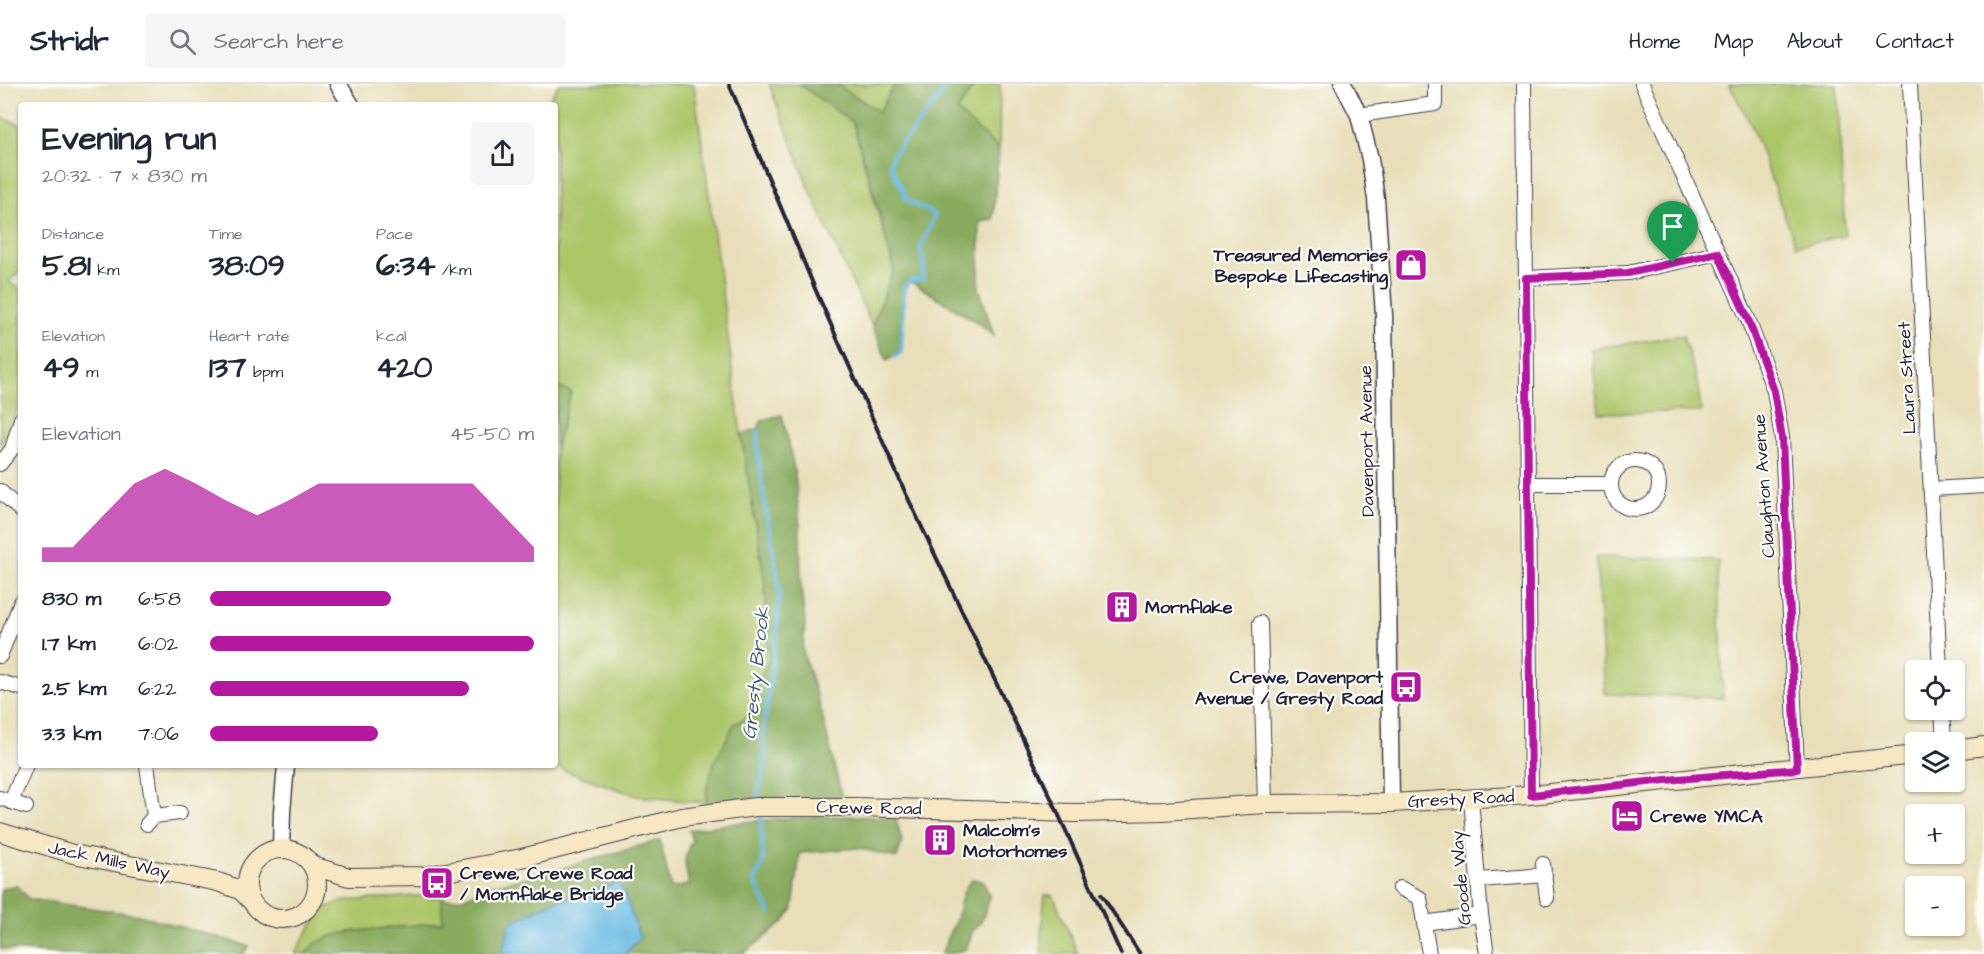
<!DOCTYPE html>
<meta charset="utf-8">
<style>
:root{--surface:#fff;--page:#f6f6f7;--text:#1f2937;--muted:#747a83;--line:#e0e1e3;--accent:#b5179e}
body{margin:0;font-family:"Architects Daughter",sans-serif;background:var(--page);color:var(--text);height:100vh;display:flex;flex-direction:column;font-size:22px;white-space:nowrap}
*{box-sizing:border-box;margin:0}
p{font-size:20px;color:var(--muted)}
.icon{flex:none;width:33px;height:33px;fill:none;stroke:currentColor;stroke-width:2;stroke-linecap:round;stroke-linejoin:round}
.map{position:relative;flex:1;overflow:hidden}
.details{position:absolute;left:18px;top:18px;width:540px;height:666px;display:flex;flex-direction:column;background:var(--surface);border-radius:6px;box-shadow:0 2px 4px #0004}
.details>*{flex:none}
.controls{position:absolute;left:1905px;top:576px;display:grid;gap:12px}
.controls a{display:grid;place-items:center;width:60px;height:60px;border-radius:6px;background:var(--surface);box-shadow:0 2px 4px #0004;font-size:30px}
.pin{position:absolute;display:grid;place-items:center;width:51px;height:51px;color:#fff;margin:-62px -26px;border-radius:50% 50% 50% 0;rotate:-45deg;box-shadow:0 0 6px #0007}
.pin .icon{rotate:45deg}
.round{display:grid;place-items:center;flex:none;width:63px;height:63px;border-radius:6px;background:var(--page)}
.overview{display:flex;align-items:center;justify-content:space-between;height:102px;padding:0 24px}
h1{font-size:33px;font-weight:700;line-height:45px}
.stats{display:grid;grid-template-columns:repeat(3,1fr);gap:9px;height:102px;padding:6px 24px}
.stats div{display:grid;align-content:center}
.stats b{font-size:30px;font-weight:700}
.stats small{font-size:16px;font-weight:400}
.stats p{font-size:16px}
.chart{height:168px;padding:12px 24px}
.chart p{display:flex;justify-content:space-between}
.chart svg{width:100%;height:108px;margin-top:6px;fill:var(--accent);opacity:.7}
ul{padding:0 24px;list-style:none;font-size:20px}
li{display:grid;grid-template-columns:96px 72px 1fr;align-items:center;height:45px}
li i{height:15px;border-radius:8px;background:var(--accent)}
header{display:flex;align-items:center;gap:36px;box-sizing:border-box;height:84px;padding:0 30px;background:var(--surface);border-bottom:2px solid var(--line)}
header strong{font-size:28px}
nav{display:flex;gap:33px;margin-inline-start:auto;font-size:21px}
.search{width:420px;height:54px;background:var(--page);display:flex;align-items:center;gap:15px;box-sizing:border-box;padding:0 21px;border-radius:6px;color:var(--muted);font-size:22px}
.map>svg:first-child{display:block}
</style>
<header>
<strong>Stridr</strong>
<div class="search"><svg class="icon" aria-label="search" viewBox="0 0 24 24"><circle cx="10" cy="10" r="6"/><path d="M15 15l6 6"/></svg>Search here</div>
<nav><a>Home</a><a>Map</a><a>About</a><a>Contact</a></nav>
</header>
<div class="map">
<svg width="1984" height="870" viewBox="0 0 1984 870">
<rect width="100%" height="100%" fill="#fdfcf7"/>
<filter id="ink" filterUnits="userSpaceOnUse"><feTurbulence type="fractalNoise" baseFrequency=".0167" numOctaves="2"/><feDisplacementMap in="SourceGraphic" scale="12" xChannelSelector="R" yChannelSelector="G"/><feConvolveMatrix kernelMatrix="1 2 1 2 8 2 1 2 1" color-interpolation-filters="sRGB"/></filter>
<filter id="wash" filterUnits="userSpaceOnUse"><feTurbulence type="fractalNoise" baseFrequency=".008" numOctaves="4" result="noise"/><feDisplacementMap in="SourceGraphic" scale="24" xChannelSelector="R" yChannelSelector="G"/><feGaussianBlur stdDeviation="1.35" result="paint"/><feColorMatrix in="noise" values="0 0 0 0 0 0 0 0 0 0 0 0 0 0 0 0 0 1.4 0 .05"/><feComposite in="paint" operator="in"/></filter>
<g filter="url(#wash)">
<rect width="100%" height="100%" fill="#e8dfba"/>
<path fill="#aec66a" stroke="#687452" stroke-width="1.5" d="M559,0H694L741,350L765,500L769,575L761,592L753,631L734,640L707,703L706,719L637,712L563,686L554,681L555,366L571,309L555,302V21H546Z
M769,0H800L853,39L894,185L872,242L809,104Z
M836,0H895L879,28Z
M975,0H1000L999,65L957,27Z
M1729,0H1837L1845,152L1796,162L1751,41Z
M0,33L21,41V185L9,198L21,206V319L0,361Z
M1683,251L1698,301L1701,328L1599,329L1591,265Z
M1596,473L1718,476L1723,614L1605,610Z
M1045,811H1053L1078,870H1041V849Z
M417,812L441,813L443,838L349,848L305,870H295L314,837L325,824L343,817Z"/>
<path fill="#8aab5e" stroke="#56664c" stroke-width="1.5" d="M799,0H836L879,28L895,0H975L957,27L999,65L993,135L980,137L979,204L994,252L977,238L910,197L904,204L901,268L887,276L872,242L894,185L879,128L853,39Z
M555,302L571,308L555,366Z
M782,331L795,389L800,443L801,505L805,537L803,567L822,631L842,714L754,715L706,719L707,703L714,679L734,640L753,631L758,600L769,575L765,500L741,350L758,345L762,336Z
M833,732L890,733L896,735L902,757L897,774L859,764L800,769L793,824L784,838L743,870H305L316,859L331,852L349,848L443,838L441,813L447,815L463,814L489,802L546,789L660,756L671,804L689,801C686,782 681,775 692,757L689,746C737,738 784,733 833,732Z
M973,795L984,798L989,811L988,820L981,838L973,847L966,865L952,870H941C945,864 945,858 948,852C950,846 955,841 956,835C960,822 962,803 973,795Z
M16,801L29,815L139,831L249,862L244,870H59L0,865L1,805Z"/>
<path fill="#67b9e3" stroke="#446e8f" stroke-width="1.5" d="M618,799L623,805L640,854L624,870H502L510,839L553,818Z"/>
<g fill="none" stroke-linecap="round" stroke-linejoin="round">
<path stroke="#67b9e3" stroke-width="4" d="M895,272L901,268L904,204L910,197L923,195L924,182L921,168V162L935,130L908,117L890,81L892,72C908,50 930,29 944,5L943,0
M759,347L757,361L765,421L779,500V515L777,546L765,634L763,653L765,677L758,709L759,719
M761,729L763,775L761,784L754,796L770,829"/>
</g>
</g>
<g filter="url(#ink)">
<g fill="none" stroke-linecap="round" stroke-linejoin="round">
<defs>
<path id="minor" d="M1524,0L1531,711
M1642,0L1748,235L1774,307L1782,354L1797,685
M1910,0L1940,586
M1359,31L1435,20V0
M1526,194L1628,189L1718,169
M1611 401a24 24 0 1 1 48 0a24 24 0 1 1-48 0Z
M0,380L12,365L21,335
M1527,400H1611
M1931,405L1984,402
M0,407L21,427
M1260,539L1265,720
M0,572L21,518
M0,598L21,604
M1942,626L1944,658
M147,681L154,732
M0,714L26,723
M1471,715L1481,831L1487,870
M11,718L26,681
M147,740L154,732L180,729
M1543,780L1547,814
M1479,796L1545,791
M1400,804L1420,814L1429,870
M1424,839L1481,831"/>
<path id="tertiary" d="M338,0L351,21
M1343,0L1359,31L1370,75L1376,115L1384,231L1391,719
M281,764L282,728L286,681"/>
<path id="secondary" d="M1954,666L1984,662
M0,748L73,770L218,798L240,806L251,817
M247 800a35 35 0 1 1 70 0a35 35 0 1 1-70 0Z
M313,782L349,793L425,792L522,774L682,733L755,723H854L1076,729L1163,727L1265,720L1391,719L1531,711L1916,671"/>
</defs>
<use href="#minor" stroke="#403e4e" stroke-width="16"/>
<use href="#tertiary" stroke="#403e4e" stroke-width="19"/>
<use href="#secondary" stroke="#403e4e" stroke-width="20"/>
<use href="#minor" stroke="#fff" stroke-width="14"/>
<use href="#tertiary" stroke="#fff" stroke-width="16"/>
<use href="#secondary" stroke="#f7e8c3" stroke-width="18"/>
<path stroke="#22223b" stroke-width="4" d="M729,0L816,207L906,410L1053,718L1121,870
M1101,810L1140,870"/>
</g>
</g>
<g fill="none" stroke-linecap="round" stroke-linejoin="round" filter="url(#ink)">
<defs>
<path id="route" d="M1718,169L1748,235L1774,307L1782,354L1797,685L1666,696L1531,711L1526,194L1628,189Z"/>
</defs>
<use href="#route" stroke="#fff" stroke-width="12"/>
<use href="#route" stroke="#b5179e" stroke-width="8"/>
</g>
<defs>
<symbol id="shop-square" viewBox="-11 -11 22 22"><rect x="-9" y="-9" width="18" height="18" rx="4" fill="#b5179e" stroke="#fdfcf7"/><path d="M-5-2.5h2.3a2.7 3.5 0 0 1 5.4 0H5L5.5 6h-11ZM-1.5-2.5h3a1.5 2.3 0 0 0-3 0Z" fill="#fff"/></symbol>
<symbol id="building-square" viewBox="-11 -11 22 22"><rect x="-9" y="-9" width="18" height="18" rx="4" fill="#b5179e" stroke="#fdfcf7"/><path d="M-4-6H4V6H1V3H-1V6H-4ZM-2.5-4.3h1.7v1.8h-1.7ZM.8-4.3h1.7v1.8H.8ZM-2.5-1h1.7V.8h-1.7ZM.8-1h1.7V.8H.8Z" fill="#fff"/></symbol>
<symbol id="bus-square" viewBox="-11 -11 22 22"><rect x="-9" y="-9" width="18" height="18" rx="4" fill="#b5179e" stroke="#fdfcf7"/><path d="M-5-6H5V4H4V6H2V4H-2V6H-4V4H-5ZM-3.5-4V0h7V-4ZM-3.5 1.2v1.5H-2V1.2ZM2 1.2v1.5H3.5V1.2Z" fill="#fff"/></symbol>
<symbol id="hotel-square" viewBox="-11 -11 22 22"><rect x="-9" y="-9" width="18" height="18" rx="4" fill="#b5179e" stroke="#fdfcf7"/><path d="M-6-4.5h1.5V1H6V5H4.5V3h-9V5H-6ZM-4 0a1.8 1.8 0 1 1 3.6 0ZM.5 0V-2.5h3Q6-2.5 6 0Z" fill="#fff"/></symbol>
</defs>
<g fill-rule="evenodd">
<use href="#shop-square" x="1392" y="162" width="38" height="38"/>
<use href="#building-square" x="1103" y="504" width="38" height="38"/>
<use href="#bus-square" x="1387" y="584" width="38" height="38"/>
<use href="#hotel-square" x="1608" y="713" width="38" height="38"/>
<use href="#building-square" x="921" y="737" width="38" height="38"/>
<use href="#bus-square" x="418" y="780" width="38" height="38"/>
</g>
<g text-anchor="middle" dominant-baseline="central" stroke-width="4.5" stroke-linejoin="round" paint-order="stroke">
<g font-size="18" font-weight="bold" fill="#22223b" stroke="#fdfcf7" text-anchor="start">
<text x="1388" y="171" text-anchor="end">Treasured Memories<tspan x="1388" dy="21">Bespoke Lifecasting</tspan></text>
<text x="1145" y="523">Mornflake</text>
<text x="1383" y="593" text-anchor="end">Crewe, Davenport<tspan x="1383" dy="21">Avenue / Gresty Road</tspan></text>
<text x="1650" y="732">Crewe YMCA</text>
<text x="963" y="746">Malcolm's<tspan x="963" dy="21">Motorhomes</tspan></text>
<text x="460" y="789">Crewe, Crewe Road<tspan x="460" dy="21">/ Mornflake Bridge</tspan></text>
</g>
<g font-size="18" fill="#22223b" stroke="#fdfcf7">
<text transform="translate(1907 294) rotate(-93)">Laura Street</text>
<text transform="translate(1367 357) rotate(-91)">Davenport Avenue</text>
<text transform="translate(1764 402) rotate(-94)">Claughton Avenue</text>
<text transform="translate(1461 715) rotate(-3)">Gresty Road</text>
<text transform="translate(869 724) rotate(1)">Crewe Road</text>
<text transform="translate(109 776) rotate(12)">Jack Mills Way</text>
<text transform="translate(1461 794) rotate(-95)">Goode Way</text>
</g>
<g font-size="20" font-style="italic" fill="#3e5e7e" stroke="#fdfcf7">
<text transform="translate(756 589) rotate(-84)">Gresty Brook</text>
</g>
</g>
</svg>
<div class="controls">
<a><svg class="icon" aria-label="locate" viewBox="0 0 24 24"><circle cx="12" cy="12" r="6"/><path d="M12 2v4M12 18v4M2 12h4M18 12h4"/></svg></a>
<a><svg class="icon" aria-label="layers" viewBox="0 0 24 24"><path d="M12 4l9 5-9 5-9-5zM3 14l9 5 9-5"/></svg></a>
<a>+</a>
<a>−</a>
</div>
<div class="pin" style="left:1673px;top:179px;background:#1e9e55"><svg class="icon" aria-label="arrive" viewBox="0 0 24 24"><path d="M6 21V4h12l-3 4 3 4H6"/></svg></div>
<section class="details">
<div class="overview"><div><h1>Evening run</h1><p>20:32 · 7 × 830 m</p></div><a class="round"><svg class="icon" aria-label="share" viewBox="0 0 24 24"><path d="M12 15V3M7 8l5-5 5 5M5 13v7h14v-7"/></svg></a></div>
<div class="stats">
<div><p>Distance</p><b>5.81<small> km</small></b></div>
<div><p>Time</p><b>38:09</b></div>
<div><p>Pace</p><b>6:34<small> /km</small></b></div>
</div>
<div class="stats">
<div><p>Elevation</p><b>49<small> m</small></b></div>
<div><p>Heart rate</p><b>137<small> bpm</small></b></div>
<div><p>kcal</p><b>420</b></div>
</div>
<div class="chart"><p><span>Elevation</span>45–50 m</p>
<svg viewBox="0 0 160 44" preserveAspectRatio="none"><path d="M0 44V38L10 38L20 25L30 12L40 6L50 12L60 19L70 25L80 19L90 12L100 12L110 12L120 12L130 12L140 12L150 25L160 38V44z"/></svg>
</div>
<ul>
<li><b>830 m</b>6:58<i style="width:56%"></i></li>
<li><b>1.7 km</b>6:02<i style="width:100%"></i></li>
<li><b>2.5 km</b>6:22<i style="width:80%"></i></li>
<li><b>3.3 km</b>7:06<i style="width:52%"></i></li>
</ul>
</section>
</div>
